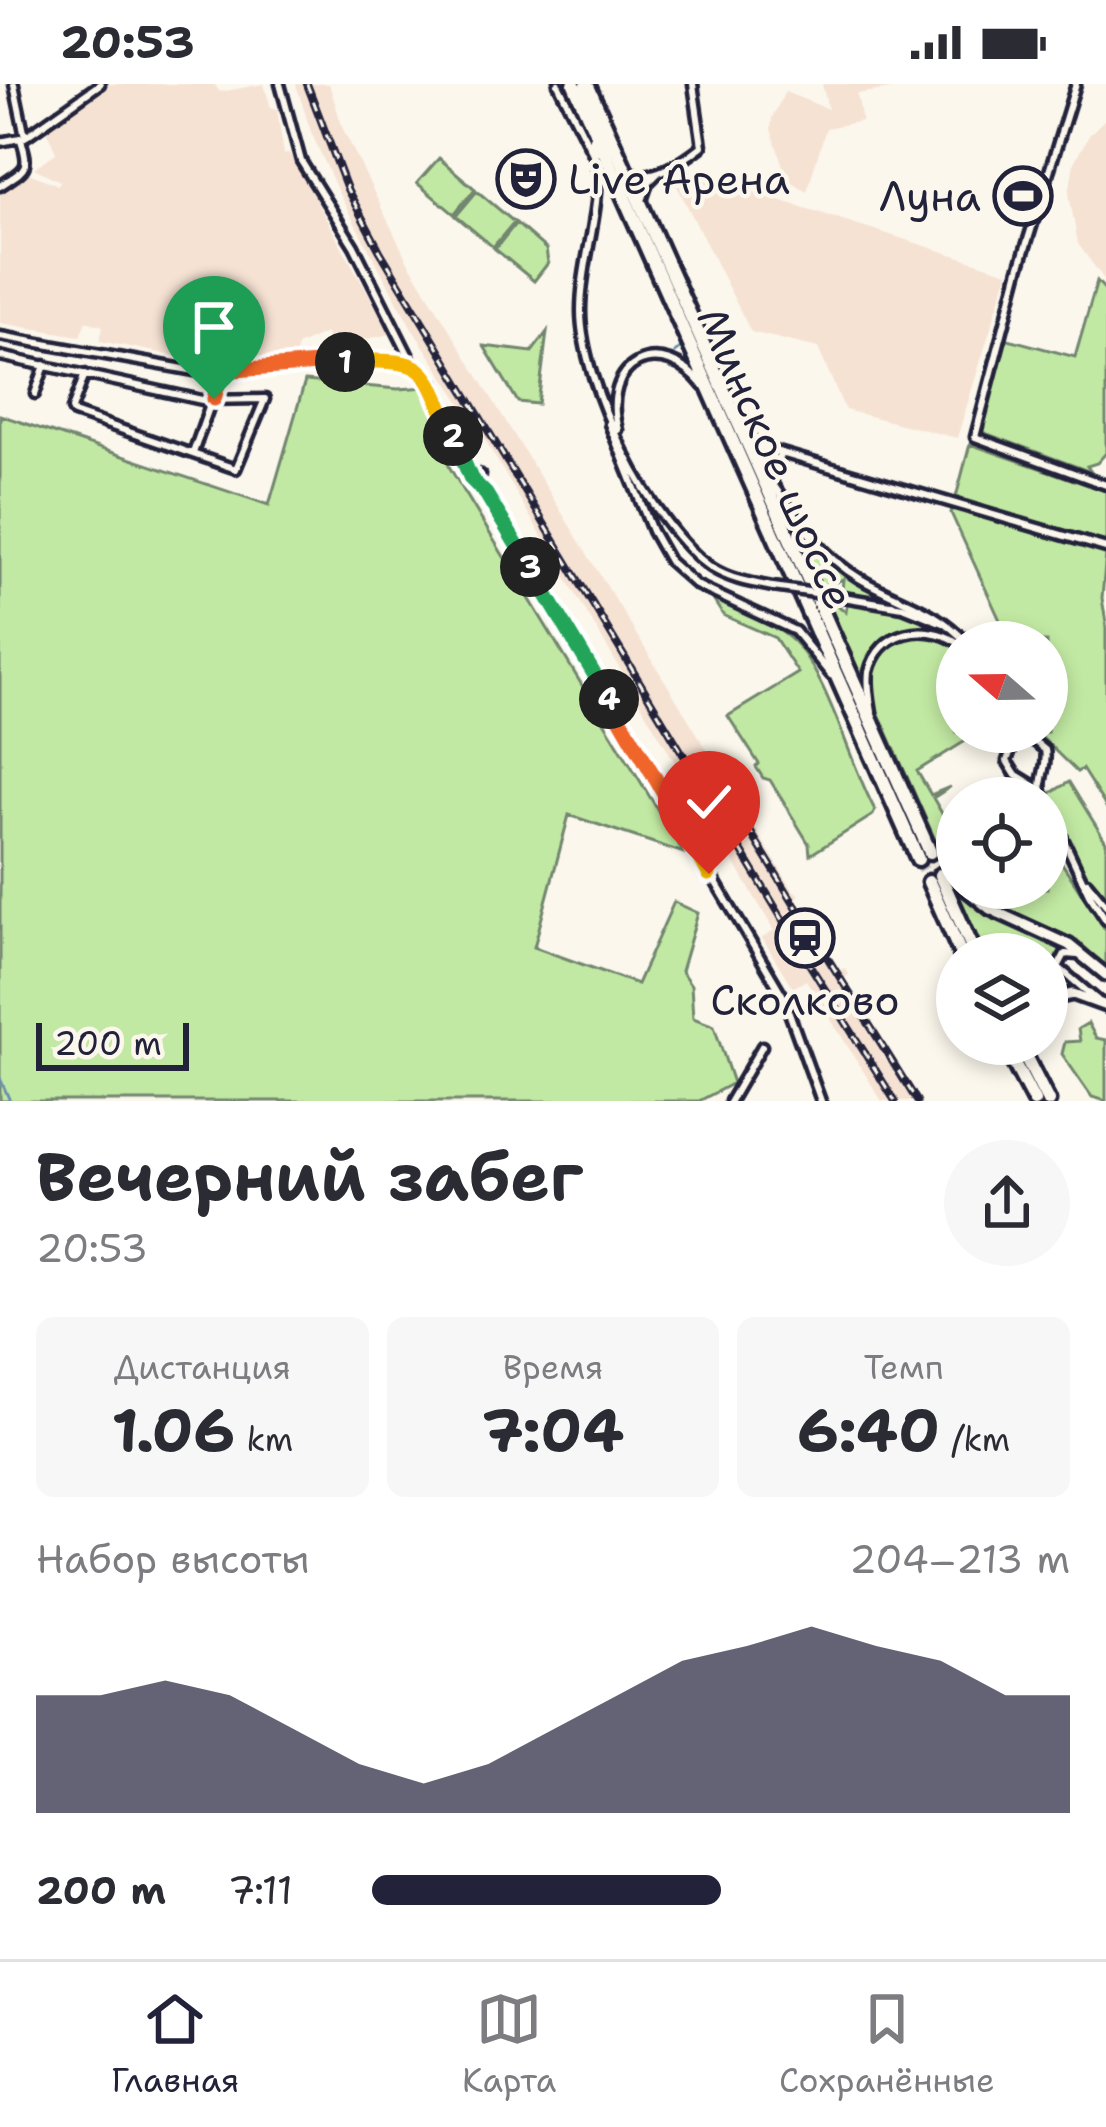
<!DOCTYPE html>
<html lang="ru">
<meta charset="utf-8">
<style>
:root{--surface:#fff;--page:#f7f7f7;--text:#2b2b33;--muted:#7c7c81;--line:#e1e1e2;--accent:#22223b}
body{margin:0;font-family:"Shantell Sans",sans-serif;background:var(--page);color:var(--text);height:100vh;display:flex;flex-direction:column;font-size:45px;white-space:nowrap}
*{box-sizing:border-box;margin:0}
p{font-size:39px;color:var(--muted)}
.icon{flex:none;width:66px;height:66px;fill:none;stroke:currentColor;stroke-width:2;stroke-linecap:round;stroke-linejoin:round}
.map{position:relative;height:1017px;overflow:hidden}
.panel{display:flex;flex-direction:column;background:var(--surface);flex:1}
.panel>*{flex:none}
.needle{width:78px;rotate:290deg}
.buttons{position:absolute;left:936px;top:537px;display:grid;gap:24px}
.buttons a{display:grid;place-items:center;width:132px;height:132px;border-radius:50%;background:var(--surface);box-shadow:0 6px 18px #0003;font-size:60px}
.scale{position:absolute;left:36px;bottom:30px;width:153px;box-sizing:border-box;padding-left:12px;border:6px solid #22223b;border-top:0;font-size:33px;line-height:42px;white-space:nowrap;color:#22223b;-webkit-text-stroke:9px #fbf7ec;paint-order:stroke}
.pin{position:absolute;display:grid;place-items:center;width:102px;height:102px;color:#fff;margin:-123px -51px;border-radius:50% 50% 50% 0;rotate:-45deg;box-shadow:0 0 12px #0007}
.pin .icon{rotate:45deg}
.km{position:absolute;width:60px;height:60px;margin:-30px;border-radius:50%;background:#222;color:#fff;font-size:33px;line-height:60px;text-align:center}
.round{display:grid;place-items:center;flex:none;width:126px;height:126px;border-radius:63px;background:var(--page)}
.headline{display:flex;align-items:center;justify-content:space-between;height:204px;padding:0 36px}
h1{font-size:66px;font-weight:700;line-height:90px}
.metrics{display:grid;grid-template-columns:repeat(3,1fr);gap:18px;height:204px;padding:12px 36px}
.metrics div{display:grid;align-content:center;border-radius:18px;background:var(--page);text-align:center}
.metrics b{font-size:60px;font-weight:700}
.metrics small{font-size:33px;font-weight:400}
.metrics p{font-size:33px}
.chart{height:336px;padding:24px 36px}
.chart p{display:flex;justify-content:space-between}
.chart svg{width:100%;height:216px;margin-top:12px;fill:var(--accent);opacity:.7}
ul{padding:0 36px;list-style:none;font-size:39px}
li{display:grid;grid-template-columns:192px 144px 1fr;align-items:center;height:90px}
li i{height:30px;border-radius:15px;background:var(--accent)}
.status{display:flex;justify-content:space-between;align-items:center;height:84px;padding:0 60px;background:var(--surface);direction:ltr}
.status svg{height:33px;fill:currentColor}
.tabs{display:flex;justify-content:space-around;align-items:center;height:168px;border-top:3px solid var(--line);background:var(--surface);font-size:33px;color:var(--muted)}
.tabs a{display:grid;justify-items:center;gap:6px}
.tabs .on{color:var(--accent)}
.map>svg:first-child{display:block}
</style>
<div class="status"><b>20:53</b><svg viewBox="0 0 49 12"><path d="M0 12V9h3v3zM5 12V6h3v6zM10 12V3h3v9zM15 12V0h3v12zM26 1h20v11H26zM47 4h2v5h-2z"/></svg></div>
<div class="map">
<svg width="1106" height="1017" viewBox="0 0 1106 1017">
<rect width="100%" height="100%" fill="#fbf7ec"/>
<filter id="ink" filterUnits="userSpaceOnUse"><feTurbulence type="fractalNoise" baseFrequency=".00833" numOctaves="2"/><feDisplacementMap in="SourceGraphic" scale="24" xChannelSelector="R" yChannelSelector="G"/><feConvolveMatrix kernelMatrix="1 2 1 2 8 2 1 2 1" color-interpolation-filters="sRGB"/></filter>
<g filter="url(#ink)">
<path fill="#f5e2d3" d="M109,0H214L220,8L264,0L271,24L277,25L284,71L289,69L391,250L341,260L328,259L326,249L297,262L296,275L202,281L200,277L100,257L103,242L86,237L80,252L0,239V109L29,89L58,101L60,97L34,84L56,69L45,42Z
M296,0H329L343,45L407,176L793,806L800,811L796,814L840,886L845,884L849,890L845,894L922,1017H882L806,896L793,904L762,854L774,846L479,346L413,246L339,110L311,48Z
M822,0H923L857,10L862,37L826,44L807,107L787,95L771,45L772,34L785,8L828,25Z
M1106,34V198L1078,160L1069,110L1074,78L1090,50Z
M681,85L1008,188L957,354L845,326L818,264L751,248L672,92Z"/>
<path fill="#c2e9a3" stroke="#72866f" stroke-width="3" d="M439,74L475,105L454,130L417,99Z
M477,107L514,138L493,163L456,132Z
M516,139L546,165L548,179L534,197L495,165Z
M1097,197L1106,207V369L1097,379L1087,382L1091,388L982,348L1005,254L1075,273Z
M547,248L538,320L518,318L484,262L532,268Z
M305,297L398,305L427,303L439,356L450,384L684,769L569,731L534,863L637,900L674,818L698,829L681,887L691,901L693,934L714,942L733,999L699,1017H0V331L269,421Z
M970,360L1106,407V461L956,413Z
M953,422L1106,469L1102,514L1106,539V723L1082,685L1077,688L1036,648H1047V558H1010L951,429Z
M788,432C825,479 851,489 900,519L842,507L843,495L833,499L830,505L818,503Z
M712,514C739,527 773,537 794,558C827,591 851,682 875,726L873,731L810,771L809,760L770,696L763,694L756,683L759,680L728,632L798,589L775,554L723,531Z
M825,517L834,518L846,528L847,519L897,525L942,543C884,553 885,541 866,607Z
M918,549L939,552L957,561V648H980L917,687L931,711L950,703L933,714L954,750L937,760L876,623C865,587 880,556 918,549Z
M1069,698L1106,758V813L1084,787L1047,711Z
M1058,773L1106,847V883L1079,858L1008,827L969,804H1047V774Z
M953,801L993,832L1068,865L1057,871L1054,885L1078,906L1047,912V870H1019L1002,861L1001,870H984Z
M1088,939L1096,954L1106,956V1017L1092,1013L1062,970L1065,958L1080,957L1078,945Z"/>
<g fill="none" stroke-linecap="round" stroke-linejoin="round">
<path stroke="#6990ae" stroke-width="3" d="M719,260L720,243
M675,269L680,264
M0,994L10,1017"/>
<path stroke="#d0ccc9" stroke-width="9" stroke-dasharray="9 4.5" stroke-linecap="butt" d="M934,765L948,786"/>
<path stroke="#d0ccc9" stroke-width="12" stroke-dasharray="12 6" stroke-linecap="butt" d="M918,775L929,798"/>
<defs>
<path id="minor" d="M14,0L25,53
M280,0L301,77L354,162L413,280L433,298L471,393
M558,0L594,72
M1076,0L1019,185L975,353L1106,401
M592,54C609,113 581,168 581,227C581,300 651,443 712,484C731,496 752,499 773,503
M0,58L25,53L100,0
M628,87C651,100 683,77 702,62L693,0
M0,102C25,85 31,86 21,56
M643,114L648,99L657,90
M0,252L195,287L368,277L413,280
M0,272L202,316L265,315L236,385L74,329L72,325L85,290
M35,310L45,281
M609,340L652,447L669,477L696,501L795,547L831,591
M618,346C600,278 660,248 704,303
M750,354L761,363L1106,464
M193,369L222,287
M473,388L481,391L479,398L471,395Z
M769,395C797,433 818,469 859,494C897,517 936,524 966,558
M473,398L486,410L783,912L821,1017
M773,398V378L783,370
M843,513L903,523L943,539
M872,628C870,615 867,601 869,588C879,546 925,538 957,558
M1023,648L1045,666C1049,684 1036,695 1044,714
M1031,655L1013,660L1007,677L1015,690L1041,706
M1047,720L1089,810L1106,836
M1087,798L1106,821
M1078,871L1065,870L1058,883L1097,916
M730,1017L762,962"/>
<path id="major" d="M948,786L957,797
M964,804L990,825L1069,861L1106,891
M1047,916L1073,910L1106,922"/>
<path id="highway" d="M574,0L918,775
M587,0L930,768
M940,791L975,870
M929,798L961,870
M1004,960L1034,1017
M1019,960L1048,1017"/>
</defs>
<use href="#minor" stroke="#22223b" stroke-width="15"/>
<use href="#major" stroke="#22223b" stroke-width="18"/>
<use href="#highway" stroke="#22223b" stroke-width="21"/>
<use href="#minor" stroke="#fbf7ec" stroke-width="6"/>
<use href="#major" stroke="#fbf7ec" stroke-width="9"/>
<use href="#highway" stroke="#fbf7ec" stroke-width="12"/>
<defs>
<path id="rail" d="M307,0L347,105L380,167L792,851
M720,698L808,842
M822,865L917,1017
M806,875L895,1017"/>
</defs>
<use href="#rail" stroke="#22223b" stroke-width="8"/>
<use href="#rail" stroke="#fbf7ec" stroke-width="3" stroke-dasharray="9" stroke-linecap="butt"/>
<defs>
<path id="minor-bridge" d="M773,503L843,513"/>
</defs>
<use href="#minor-bridge" stroke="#22223b" stroke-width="15" stroke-linecap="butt"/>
<use href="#minor-bridge" stroke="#fbf7ec" stroke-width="6"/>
</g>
</g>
<g fill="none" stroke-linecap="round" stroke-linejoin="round" filter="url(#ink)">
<defs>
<path id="split-1" d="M214,315L222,287L345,278"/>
<path id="split-2" d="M345,278C432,274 422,280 453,352"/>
<path id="split-3" d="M453,352L471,395L486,410L530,483"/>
<path id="split-4" d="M530,483L609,615"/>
<path id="split-5" d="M609,615L686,747"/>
<path id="split-6" d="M686,747L709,790"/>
</defs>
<use href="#split-1" stroke="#fff" stroke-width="24"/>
<use href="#split-2" stroke="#fff" stroke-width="24"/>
<use href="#split-3" stroke="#fff" stroke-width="24"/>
<use href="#split-4" stroke="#fff" stroke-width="24"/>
<use href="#split-5" stroke="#fff" stroke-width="24"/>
<use href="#split-6" stroke="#fff" stroke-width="24"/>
<use href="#split-1" stroke="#f0652b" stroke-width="15"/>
<use href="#split-2" stroke="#f5b400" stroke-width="15"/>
<use href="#split-3" stroke="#22a559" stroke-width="15"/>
<use href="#split-4" stroke="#22a559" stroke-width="15"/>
<use href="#split-5" stroke="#f0652b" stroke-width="15"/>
<use href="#split-6" stroke="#f5b400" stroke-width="15"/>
</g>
<defs>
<symbol id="theatre-ring" viewBox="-11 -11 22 22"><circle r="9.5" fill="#fbf7ec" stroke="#22223b" stroke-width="1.5"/><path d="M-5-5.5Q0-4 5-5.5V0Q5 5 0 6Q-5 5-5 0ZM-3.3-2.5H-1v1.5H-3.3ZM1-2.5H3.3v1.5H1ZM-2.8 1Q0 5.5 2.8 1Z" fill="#22223b"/></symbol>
<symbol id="stadium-ring" viewBox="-11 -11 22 22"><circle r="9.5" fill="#fbf7ec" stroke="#22223b" stroke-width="1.5"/><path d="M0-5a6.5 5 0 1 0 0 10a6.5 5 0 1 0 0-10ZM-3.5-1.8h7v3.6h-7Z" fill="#22223b"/></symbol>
<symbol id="station-ring" viewBox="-11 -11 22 22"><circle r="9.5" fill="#fbf7ec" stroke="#22223b" stroke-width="1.5"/><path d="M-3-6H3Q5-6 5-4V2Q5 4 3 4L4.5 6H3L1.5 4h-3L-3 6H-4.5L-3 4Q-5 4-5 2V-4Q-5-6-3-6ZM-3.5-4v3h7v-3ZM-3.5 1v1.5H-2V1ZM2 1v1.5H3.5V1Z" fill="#22223b"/></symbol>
</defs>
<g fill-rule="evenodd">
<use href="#theatre-ring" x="493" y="62" width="66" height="66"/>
<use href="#stadium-ring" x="990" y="79" width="66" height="66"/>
<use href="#station-ring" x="772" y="821" width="66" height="66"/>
</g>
<g text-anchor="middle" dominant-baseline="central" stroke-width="9" stroke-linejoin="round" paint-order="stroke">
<g font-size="42" fill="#22223b" stroke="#fbf7ec" text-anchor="start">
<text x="568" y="95">Live Арена</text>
<text x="981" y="112" text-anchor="end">Луна</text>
<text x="805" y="916" text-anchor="middle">Сколково</text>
</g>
<g font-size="42" fill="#22223b" stroke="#fbf7ec">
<text transform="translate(776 374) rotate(66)">Минское шоссе</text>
</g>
</g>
</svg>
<div class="buttons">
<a><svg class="needle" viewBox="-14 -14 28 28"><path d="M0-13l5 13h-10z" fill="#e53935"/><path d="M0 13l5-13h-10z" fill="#7c7c81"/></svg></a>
<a><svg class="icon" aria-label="locate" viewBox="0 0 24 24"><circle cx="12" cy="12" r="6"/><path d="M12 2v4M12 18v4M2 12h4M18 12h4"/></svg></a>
<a><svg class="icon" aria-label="layers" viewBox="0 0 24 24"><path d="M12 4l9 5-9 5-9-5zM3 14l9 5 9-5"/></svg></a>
</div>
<div class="scale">200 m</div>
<div class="pin" style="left:214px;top:315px;background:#1e9e55"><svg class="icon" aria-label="arrive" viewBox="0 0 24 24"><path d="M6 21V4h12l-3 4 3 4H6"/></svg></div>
<div class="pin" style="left:709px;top:790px;background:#d93025"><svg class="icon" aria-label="check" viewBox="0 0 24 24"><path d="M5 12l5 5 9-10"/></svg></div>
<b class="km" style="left:345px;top:278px">1</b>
<b class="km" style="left:453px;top:352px">2</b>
<b class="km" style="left:530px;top:483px">3</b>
<b class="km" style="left:609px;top:615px">4</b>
</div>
<section class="panel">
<div class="headline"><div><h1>Вечерний забег</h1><p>20:53</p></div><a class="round"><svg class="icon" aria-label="share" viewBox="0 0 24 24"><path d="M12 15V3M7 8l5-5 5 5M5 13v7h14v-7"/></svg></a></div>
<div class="metrics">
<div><p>Дистанция</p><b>1.06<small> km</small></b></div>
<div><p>Время</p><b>7:04</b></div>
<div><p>Темп</p><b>6:40<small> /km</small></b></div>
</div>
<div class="chart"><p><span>Набор высоты</span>204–213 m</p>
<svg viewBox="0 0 160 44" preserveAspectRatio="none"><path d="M0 44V20L10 20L20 17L30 20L40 27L50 34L60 38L70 34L80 27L90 20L100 13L110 10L120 6L130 10L140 13L150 20L160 20V44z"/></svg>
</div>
<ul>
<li><b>200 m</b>7:11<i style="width:50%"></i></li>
</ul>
</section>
<nav class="tabs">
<a class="on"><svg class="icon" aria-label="home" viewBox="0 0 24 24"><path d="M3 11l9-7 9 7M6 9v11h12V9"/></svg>Главная</a>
<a><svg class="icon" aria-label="map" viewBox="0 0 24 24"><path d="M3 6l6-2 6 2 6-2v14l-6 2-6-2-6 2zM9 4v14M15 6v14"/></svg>Карта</a>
<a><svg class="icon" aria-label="saved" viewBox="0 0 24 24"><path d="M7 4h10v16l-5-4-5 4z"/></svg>Сохранённые</a>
</nav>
